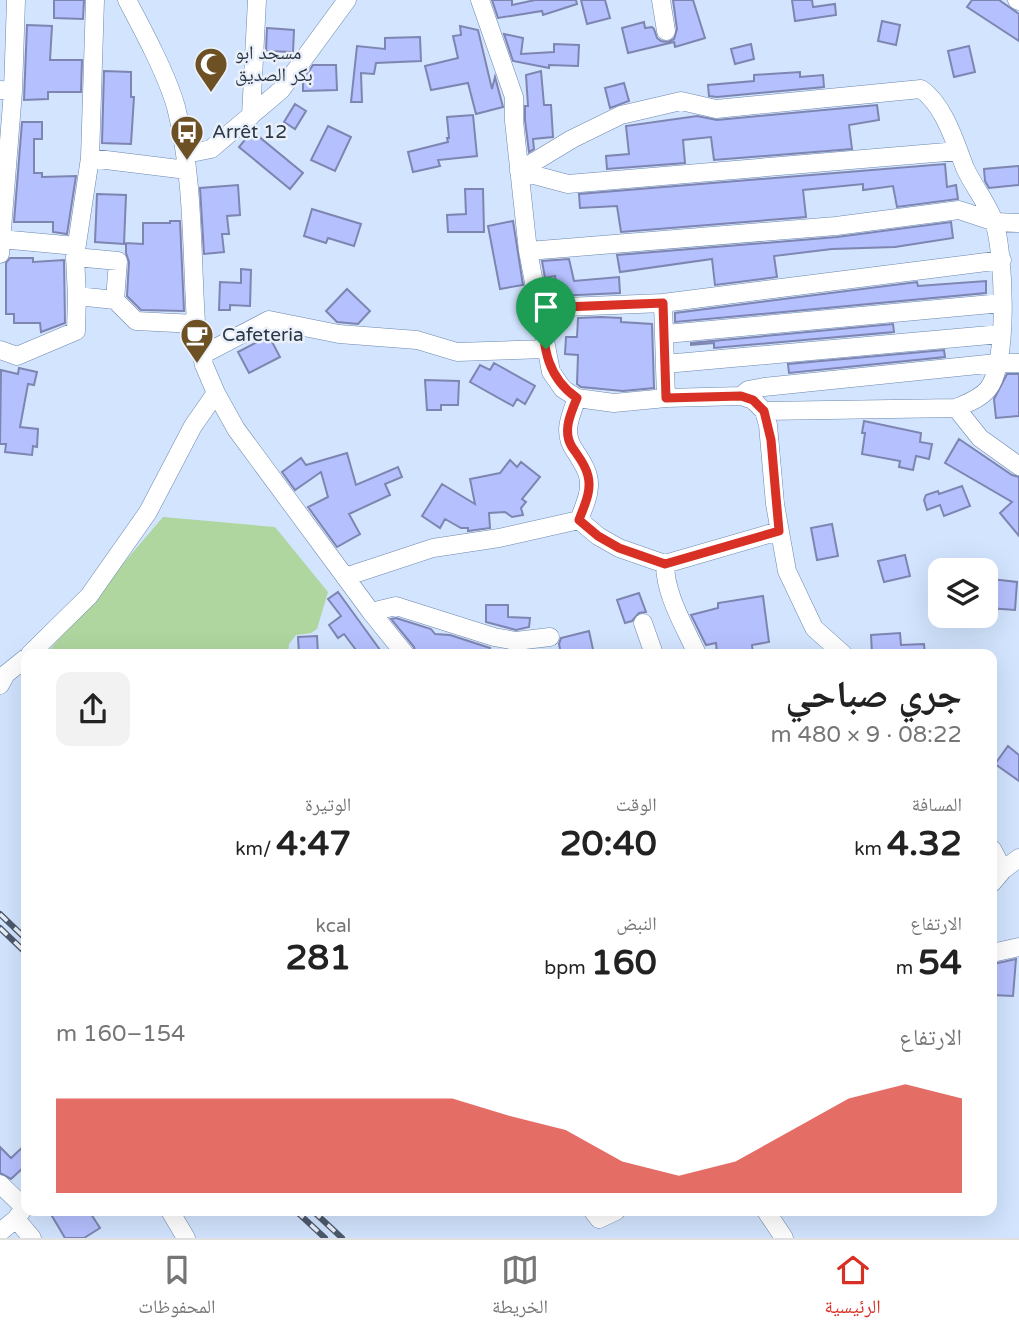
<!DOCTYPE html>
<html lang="ar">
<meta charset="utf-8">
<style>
:root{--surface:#fff;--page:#f2f2f2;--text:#222;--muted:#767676;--line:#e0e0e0;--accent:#d93025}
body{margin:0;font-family:"Varela Round","Noto Naskh Arabic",sans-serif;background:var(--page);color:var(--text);direction:rtl;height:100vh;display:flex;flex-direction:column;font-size:26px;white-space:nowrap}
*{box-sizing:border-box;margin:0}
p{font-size:23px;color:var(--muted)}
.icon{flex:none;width:38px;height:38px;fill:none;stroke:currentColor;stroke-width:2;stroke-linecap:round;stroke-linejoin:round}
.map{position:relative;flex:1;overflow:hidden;direction:ltr}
.details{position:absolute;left:21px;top:649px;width:976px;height:567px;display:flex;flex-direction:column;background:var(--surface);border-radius:14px;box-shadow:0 7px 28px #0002;direction:rtl}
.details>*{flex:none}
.tools{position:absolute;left:928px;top:558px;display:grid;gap:14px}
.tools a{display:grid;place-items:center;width:70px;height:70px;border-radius:14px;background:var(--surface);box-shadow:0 7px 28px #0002;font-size:35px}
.pin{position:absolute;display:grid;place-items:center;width:60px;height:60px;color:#fff;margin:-72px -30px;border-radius:50% 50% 50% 0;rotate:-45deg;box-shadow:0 0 7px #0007}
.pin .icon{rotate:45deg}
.round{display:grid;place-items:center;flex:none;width:74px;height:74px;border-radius:14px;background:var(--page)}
.summary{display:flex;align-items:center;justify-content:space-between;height:119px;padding:0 35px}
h1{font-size:38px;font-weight:700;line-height:52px}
.stats{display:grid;grid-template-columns:repeat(3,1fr);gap:10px;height:119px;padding:7px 35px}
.stats div{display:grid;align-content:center}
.stats b{font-size:35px;font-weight:700}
.stats small{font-size:19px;font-weight:400}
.stats p{font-size:19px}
.chart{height:196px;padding:14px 35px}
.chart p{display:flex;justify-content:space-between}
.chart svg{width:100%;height:126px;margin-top:7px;fill:var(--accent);opacity:.7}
.dock{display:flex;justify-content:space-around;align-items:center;height:98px;border-top:2px solid var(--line);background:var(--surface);font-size:19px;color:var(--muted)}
.dock a{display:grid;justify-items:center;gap:4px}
.dock .selected{color:var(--accent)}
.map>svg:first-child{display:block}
</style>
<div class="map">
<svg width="1019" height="1238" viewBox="0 0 1019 1238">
<rect width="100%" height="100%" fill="#d2e4fe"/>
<path fill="#afd69f" d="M163,517L275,527L328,592L317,629L311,633L296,635L289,644L288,654H46Z"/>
<path fill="#b5c0fe" stroke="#7e85b1" stroke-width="2" d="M54,0H84L83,19L54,18Z
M492,0H512V5L535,0H576L577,4L543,15L542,11L498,18Z
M581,0H605L610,18L587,24Z
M673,0H693L705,38L675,47L674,42L628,53L622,28L644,22L645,28L652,27L654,29L657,38L661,41L668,42L674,39L677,29Z
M792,0H812L813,7L835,4L836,15L795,21Z
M972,0H999L1019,14V41L967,7Z
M882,21L900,25L896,45L878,41Z
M27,25L52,26L50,60H82L81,92H48V99L24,100Z
M460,26L478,30L492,89L495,77L503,107L476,114L468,83L431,90L425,66L458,58L453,36L461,35Z
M267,28L294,30L293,52L266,51Z
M504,34L523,38L521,54L554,52V44L579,45L578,66L549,65V68L513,61Z
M420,37L421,61L376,63L374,74L361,73L362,102H351L357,46L385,49V38Z
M751,44L754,59L735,64L731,49Z
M969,46L975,72L954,77L948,51Z
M313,65H336L337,90L303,91V80Z
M104,71L131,72V97H134L131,144L102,143Z
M541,71L544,105H551L553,137L533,139L534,149L529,152L525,120V106H528L526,75Z
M800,72V77L823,75L824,87L717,97L709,96L708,85L754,81V75Z
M624,83L629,101L610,108L605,88Z
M295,104L306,111L295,129L284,122Z
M877,105L879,120L849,125L852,149L714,160L711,137L683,140L685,163L607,169L606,156L629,154L626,126L697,116L717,120Z
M473,115L477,156L438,160L440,166L413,172L408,152L448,142L447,138H449L447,117Z
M22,122H42V139H34V173H42V177L76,176L67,234L53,232V222H14Z
M328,126L351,137L335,171L311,160Z
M252,131L303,173L290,189L239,147Z
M945,164L947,187L956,185L958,199L897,207L893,186L863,190V184L803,190L806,217L621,232L617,206L580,208L579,194Z
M1019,166V185L989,188L985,181L984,169Z
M238,185L240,215L227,216L229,234H222L224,252L204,254L200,188Z
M465,189H483L484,232H448L447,215L466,214Z
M97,194L126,195L124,244L95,242Z
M312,209L361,224L354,246L328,238L326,243L304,236Z
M170,221H180L184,311L141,310L127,296L129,262L126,253V243L143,244V223H170Z
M513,221L523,285L500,289L488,226Z
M951,222L953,238L895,247L832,249L774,256L777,277L715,285L712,259L620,272L617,255L837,237Z
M10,258H33V262L64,260L65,323L41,332L40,323H14V314H6V263Z
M569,259L574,281L619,277L620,293L557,296L555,276L545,278L542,261Z
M241,269L251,270L250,306L230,305V310H219L220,282L241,283Z
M986,281V293L675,322V313L917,282L918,286Z
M347,289L370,311L358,324L337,322L326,311Z
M601,317L621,318V322L652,324L654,388L623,391L581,387L577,384L578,355L565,354L566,337H577L578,318Z
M893,324L894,332L714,348V343L691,345V343Z
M269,336L280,357L249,373L238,352Z
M944,350L945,357L789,373L788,364Z
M494,363L535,386L525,404L517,399L513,406L470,382L480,365L490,370Z
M19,368L37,372L34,385L28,384L20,427L38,429L37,447L33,446L32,455L5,452L6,444H0L1,370L18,374Z
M1007,374H1019V416L996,418L994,399Z
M425,380L459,381L458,405H441V410H427Z
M864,421L921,433L920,442L932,444L929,459L916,456L913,470L899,467L900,461L862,454L865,433H862Z
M959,439L1012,475L1019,477V536L1000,513L1012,502L945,463Z
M347,453L356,485L398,467L402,477L385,484L390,495L349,514L360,534L337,547L308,507L328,497L321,472L295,490L282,472L301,458L306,465Z
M510,460L517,467L521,462L540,477L522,499L526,502L521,508L523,515L512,517L505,512L489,513L490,528L468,531V528H461L445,519L440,528L422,516L442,484L475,504L470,479L500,473Z
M962,486L970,506L944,516L940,505L927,510L924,500L926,495L938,491L939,494Z
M832,524L838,556L817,560L811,528Z
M905,555L910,576L884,582L878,561Z
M991,579L1017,582L1015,610L988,608Z
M338,592L383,654H359L344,634L338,638L329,625L341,616L328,599Z
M639,593L646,612L639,613L632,621L625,623L617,600Z
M763,596L769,642L752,645L753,654H717L716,643L706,645L691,615L718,608V603Z
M486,605H508V617L530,618L529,627L516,630L486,622Z
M396,618L431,629L435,634L450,635L490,648L489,654H416L414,647L391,619Z
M589,631L594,654H561L559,644L561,638Z
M900,633L901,645L924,644L925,654H872L871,635Z
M317,636L318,654H299L298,637Z
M1008,746L1019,755V781L995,764Z
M1016,959L1013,996L992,995L993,964Z
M26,1144V1165L11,1179L0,1173V1147L11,1158Z
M49,1211H89L100,1228L84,1238H65Z"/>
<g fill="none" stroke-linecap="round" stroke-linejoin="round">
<defs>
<path id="minor" d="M127,0C143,30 167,75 176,107C195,182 191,261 197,337L204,365L216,393L236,429L371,612L405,654
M480,0L514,97V121L528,251L551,372L563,389L577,398L614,403L666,398L741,396L753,400L764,411L768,425L775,504L787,571L814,628L843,654
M661,0L666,31
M1017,0L1019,1
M0,90L13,91L0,254
M13,91L16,0
M251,116L257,0
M186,154L211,149L281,90L347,0
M90,158L187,170
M0,239L76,246
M528,251L836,226L959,210L995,222L1019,223
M75,257L118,261L115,300L77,296
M115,300L136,321L196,324
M663,303L1002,260
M540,308L663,303L666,398
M666,334L1002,303
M0,350L17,356L76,331L77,296L75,257L90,158L95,0
M202,355L269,320L339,334L417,340L457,352L546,349
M665,364L1001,334
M741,396L748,390L764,387L997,363H1019
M577,398C570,417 562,433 575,451C580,459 586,467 588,476C592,491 584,506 579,520
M956,408L980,438L1019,466
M764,411L956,408C967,403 980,399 988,389C1009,363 1004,257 995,225C991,208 973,186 965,168C955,142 944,105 921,89L716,109L681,101L621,115L572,139L519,171L568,184L958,151
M579,520L598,536L619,548L665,564L779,531
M665,564C665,595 685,627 697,654
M345,577L433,548L499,538L579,520
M371,612L396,606L494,637L516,641L550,637
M643,623L654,654
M30,654L89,596L148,512L193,426L216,393
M0,685L6,674L26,658
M992,849L1003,870
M992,883L1003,870L1019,858
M992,953L1019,947
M0,1184L24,1207
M170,1211L186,1238
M593,1211L599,1219L616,1211
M766,1211L784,1238
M16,1219L32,1238
M0,1232L16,1219L26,1205"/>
</defs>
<use href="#minor" stroke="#6c87ae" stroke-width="19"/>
<use href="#minor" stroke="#fff" stroke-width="18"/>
<defs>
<path id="rail" d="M0,914L26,939
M0,928L26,953
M296,1211L325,1238
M313,1211L342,1238"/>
</defs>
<use href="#rail" stroke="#4d596c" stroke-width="6"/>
<use href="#rail" stroke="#eaf0f9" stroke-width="3.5" stroke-dasharray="10" stroke-linecap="butt"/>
</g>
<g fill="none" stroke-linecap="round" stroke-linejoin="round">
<defs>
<path id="route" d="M663,303L666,398L741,396L753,400L764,411L771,440L779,531L665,564L619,548L598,536L579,520C584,506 592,491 588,476C586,465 578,456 572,447C562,431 571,413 577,398C545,376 544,345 540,308Z"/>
</defs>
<use href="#route" stroke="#fff" stroke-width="14"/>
<use href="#route" stroke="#d93025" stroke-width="9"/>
</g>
<defs>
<symbol id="mosque-pin" viewBox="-11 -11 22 30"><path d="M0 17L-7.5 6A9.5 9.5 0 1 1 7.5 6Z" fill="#6d5124" stroke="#eaf0f9"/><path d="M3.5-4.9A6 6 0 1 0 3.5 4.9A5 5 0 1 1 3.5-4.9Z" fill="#fff"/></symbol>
<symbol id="bus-pin" viewBox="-11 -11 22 30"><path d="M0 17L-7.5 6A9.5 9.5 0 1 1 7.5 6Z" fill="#6d5124" stroke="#eaf0f9"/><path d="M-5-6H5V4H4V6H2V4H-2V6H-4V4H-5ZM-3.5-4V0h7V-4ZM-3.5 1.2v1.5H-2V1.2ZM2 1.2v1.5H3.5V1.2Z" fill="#fff"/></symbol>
<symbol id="cafe-pin" viewBox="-11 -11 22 30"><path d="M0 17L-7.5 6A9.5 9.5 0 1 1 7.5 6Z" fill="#6d5124" stroke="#eaf0f9"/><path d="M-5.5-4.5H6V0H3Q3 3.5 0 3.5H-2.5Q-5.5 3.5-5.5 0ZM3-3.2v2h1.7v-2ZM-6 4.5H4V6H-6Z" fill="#fff"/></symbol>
</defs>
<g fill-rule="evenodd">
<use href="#mosque-pin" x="192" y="45" width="38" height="52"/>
<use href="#bus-pin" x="168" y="113" width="38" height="52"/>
<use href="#cafe-pin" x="178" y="316" width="38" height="52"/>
</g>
<g text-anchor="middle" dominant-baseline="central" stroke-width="5" stroke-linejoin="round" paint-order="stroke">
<g font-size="19" fill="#2b3647" stroke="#eaf0f9" text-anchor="start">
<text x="235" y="53">مسجد ابو<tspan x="235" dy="22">بكر الصديق</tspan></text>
<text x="212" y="132">Arrêt 12</text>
<text x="222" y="335">Cafeteria</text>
</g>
</g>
</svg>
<div class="tools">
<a><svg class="icon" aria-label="layers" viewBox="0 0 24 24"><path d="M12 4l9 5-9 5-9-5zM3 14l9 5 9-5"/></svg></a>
</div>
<div class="pin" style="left:546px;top:349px;background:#1e9e55"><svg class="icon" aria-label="arrive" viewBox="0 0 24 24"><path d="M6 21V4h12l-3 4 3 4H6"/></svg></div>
<section class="details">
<div class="summary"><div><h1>جري صباحي</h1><p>08:22 · 9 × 480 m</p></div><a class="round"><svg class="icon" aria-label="share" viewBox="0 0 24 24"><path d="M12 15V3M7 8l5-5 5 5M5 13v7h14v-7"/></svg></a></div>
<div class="stats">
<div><p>المسافة</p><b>4.32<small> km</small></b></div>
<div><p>الوقت</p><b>20:40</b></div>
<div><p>الوتيرة</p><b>4:47<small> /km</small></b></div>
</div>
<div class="stats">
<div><p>الارتفاع</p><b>54<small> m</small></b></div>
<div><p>النبض</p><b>160<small> bpm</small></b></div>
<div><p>kcal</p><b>281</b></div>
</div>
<div class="chart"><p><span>الارتفاع</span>154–160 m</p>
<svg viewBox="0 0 160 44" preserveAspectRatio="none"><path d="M0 44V11L10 11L20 11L30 11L40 11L50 11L60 11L70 11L80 17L90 22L100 33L110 38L120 33L130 22L140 11L150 6L160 11V44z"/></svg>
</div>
</section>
</div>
<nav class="dock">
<a class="selected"><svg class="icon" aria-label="home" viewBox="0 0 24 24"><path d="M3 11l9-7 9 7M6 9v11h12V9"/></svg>الرئيسية</a>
<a><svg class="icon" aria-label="map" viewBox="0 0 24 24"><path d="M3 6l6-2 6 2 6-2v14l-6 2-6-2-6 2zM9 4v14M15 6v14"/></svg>الخريطة</a>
<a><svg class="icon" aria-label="saved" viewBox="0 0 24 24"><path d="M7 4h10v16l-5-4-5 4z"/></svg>المحفوظات</a>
</nav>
